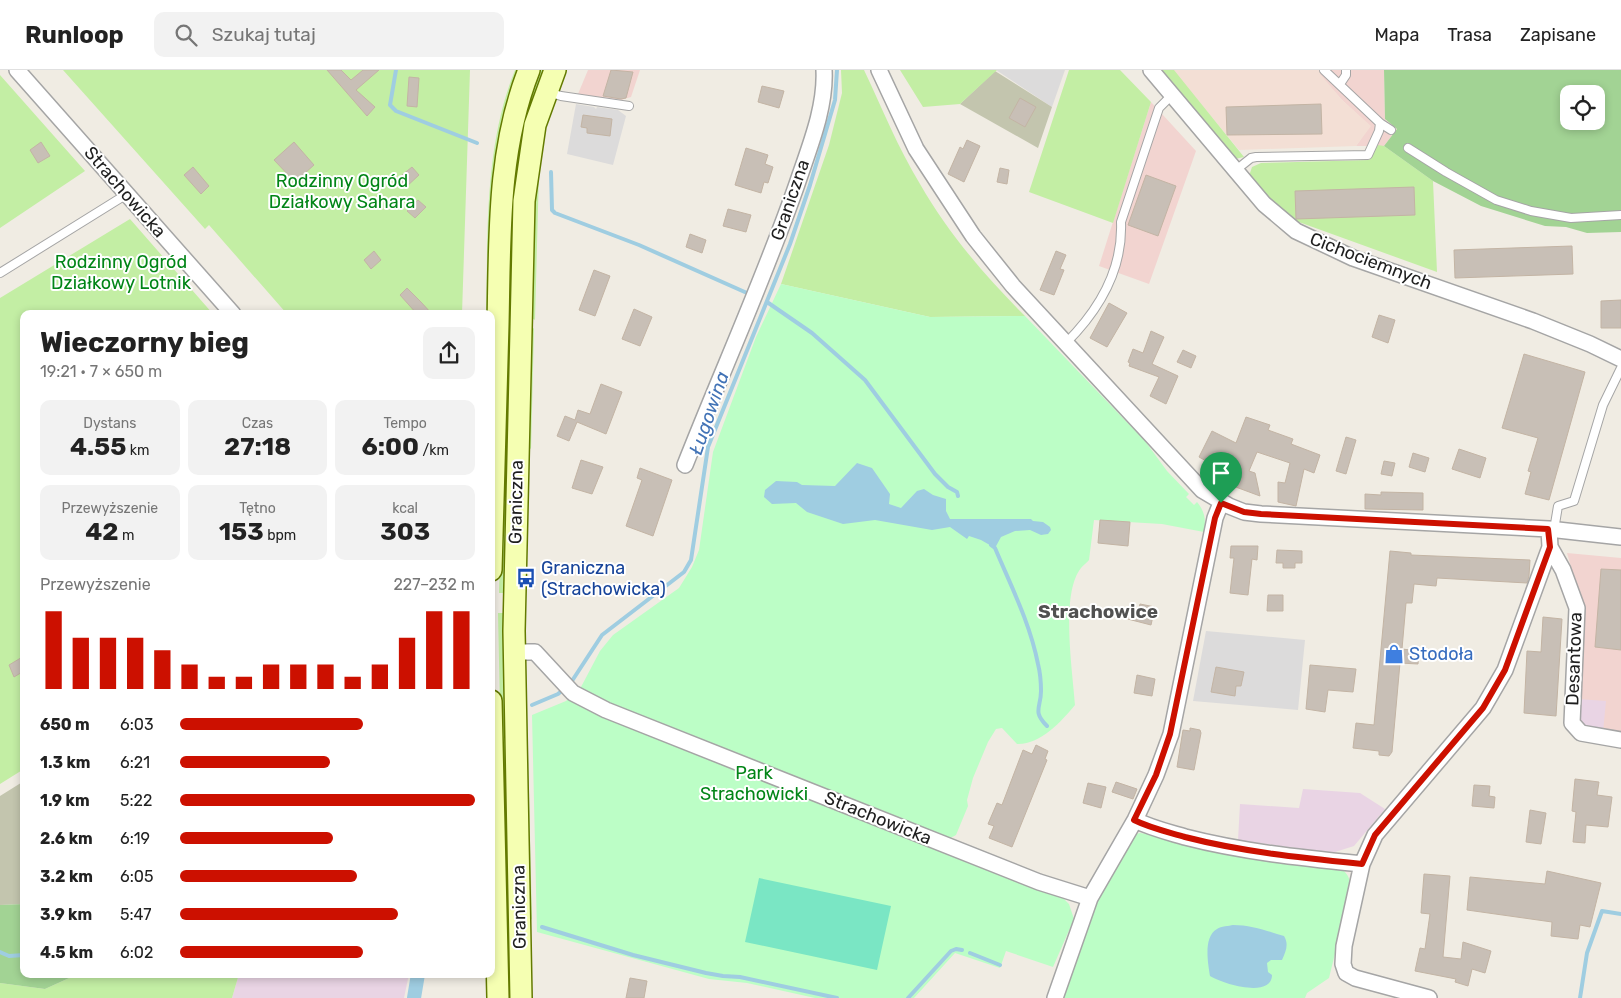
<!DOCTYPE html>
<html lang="pl">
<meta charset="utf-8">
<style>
:root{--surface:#fff;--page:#f2f2f2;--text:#222;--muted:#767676;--line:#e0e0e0;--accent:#cc1000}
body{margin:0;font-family:Rubik,sans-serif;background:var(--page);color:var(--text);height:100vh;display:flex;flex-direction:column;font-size:19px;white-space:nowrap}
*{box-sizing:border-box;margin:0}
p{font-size:16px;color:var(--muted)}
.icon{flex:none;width:28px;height:28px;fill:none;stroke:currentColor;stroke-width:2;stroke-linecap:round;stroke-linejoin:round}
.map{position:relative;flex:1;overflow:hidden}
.drawer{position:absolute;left:20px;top:240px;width:475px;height:668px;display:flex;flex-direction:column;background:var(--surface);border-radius:10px;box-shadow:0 2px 8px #0003}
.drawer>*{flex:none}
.buttons{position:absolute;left:1560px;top:15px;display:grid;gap:10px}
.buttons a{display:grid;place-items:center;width:45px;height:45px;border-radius:10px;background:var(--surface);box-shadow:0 2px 8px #0003;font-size:25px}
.pin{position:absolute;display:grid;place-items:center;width:42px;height:42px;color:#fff;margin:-51px -21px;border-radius:50% 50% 50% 0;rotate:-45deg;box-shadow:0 0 5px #0007}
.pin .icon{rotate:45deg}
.round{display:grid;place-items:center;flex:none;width:52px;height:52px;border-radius:10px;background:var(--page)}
.head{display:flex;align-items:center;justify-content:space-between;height:85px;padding:0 20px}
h1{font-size:28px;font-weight:700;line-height:38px}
.stats{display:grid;grid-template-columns:repeat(3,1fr);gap:8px;height:85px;padding:5px 20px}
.stats div{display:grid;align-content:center;border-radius:10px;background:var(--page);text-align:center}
.stats b{font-size:25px;font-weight:700}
.stats small{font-size:14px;font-weight:400}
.stats p{font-size:14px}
.chart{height:140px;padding:10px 20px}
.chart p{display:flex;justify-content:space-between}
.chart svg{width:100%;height:90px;margin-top:5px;stroke:var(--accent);stroke-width:6}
ul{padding:0 20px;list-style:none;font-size:16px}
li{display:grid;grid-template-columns:80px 60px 1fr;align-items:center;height:38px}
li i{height:12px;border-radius:6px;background:var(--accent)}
header{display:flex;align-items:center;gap:30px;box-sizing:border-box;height:70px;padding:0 25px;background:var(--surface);border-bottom:1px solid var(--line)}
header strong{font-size:24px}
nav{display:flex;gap:28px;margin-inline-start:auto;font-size:18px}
.search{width:350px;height:45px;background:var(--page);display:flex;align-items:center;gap:12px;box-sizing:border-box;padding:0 18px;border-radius:10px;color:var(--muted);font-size:19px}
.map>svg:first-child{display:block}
</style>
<header>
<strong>Runloop</strong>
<div class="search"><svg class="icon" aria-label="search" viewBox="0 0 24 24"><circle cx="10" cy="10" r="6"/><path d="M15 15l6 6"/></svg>Szukaj tutaj</div>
<nav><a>Mapa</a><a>Trasa</a><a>Zapisane</a></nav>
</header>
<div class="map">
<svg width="1621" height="928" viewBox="0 0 1621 928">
<rect width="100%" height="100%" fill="#f0ece3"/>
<path fill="#dcdbdb" d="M996,0H1065L1052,37Z
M576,34L594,37L596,39L597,37L618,40L626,46L613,95L567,84Z
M1206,561L1305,570L1298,640L1193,631Z"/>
<path fill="#f2d4d0" d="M588,0H640L631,27L621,30L578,24Z
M1324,0H1384L1385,49L1397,59L1384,76H1356L1370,56L1342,30L1319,4Z
M1151,32L1196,81L1149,214L1099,196Z
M1567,483L1621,488V664L1603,662L1578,629L1581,532Z"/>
<path fill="#e9d4e4" d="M1578,629L1606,631L1603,662L1587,658L1577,644Z
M1303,719L1360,723L1385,739L1354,776L1332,783L1238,770L1240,734L1299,738Z
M239,904H409L404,928H232Z"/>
<path fill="#f3dfd5" d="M1173,0H1324L1320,4L1342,30L1371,56L1356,76L1239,80Z"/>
<path fill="#c3c5ae" d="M995,1L1052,37L1038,78L960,34Z
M24,711V834L0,835V726Z"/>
<path fill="#c3eea4" d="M63,0H470L462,244H287L209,155L205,159Z
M515,0H520L490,244H486C488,163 484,77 515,0Z
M539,0H547L538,19L505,523H499L510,133L522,50Z
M841,0H864C882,38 898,78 920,114C948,163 985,206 1025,246L930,247L781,214L829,75L842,23Z
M900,0H997L960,34L923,37Z
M1069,0H1120L1151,32L1113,153L1029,122Z
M1161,0H1174L1244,87L1235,89Z
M0,5L85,101L0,158Z
M1378,75L1384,76L1433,111L1437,202L1296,151L1270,130L1249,106L1252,97L1261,93L1369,90Z
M539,95V101L535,250L530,247L534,135Z
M130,149L213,244H24V699L0,714V228Z
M534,258L531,379L527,376L530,261Z
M498,543H505L513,928H506Z
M526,595L532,850L530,847L524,598Z
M78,904H239L232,928H0V913L45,919Z"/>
<path fill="#a2d394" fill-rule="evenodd" d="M1384,0H1621V162L1587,163L1566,157L1545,156L1481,136L1433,111L1384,76L1397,59L1385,49ZM1569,24H1596V51H1569Z
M24,834V904H78L45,919L0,913V835Z"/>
<path fill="#bcfec6" d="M781,214L930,247L1025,246L1145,371L1167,401L1189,424L1186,427L1194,435L1197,432C1205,442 1206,449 1204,462L1162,454L1094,450L1089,490C1087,493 1083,495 1081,498C1060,524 1073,603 1075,635C1061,652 1040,675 1017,674L1002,658L996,659L988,672L973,708L967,730L968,736L956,765L945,771V782L1060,825L1069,834L1074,849L1053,897L1006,881L1000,898L955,883L914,928H815L747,913L709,909L537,862L532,645L566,631L581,617L600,581L613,565L679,518L692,497L699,480L713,382L756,267Z
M1140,763L1333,793C1344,800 1350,804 1351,818L1329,908L1307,923L1305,928H1060L1102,817L1132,765Z"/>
<path fill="#7ae6c4" d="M759,808L891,836L877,900L745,872Z"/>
<path fill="#9fcde1" d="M857,393L872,398L890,424L889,434L901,438L917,421L924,419L933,425L946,429V441L950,449H1031L1033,451L1043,452L1050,457L1051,460L1048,464L1041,465L1030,460L1015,461L1001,467L995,478L981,470L969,466L967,469L950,457L932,460L875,450L843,454L807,442L796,433L772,434L764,427L765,420L776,411L797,412L802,415L835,416Z
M1233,855C1251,855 1267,861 1284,866C1289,874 1286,881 1282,890H1271L1267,893L1268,902L1272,905C1272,928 1225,915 1210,906C1208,893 1203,867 1217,859C1221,856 1229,856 1233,855Z"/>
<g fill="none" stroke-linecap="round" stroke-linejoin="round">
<path stroke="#9fcde1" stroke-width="4" d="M396,0L390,35L396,41L477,73
M551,102L552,140L555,143L639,175L747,223
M767,232L812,263L865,310L935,404L948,417L957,422L958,426
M991,475L995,478C1011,516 1030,553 1038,594C1040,602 1041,612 1041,621C1041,638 1032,641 1047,656
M570,614L602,565L684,502L691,490L708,377L790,174L810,115L835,30L837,0
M532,635L558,624L565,618
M542,857L633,885L706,903L723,906L740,907L837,928
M0,882L9,886L24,885
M970,883L1000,895
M908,928L951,881L956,879L962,880
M1580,928L1587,883L1602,841L1621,844"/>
<path stroke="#9fcde1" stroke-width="14" d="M414,928L418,904"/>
</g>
<path fill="#c8bfb6" stroke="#c3b4a4" d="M327,0H341L351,10L363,0H379L356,20L375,37L367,46Z
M611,0L633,2L626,28L621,29L603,26Z
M409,7L419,8L417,37L407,36Z
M762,16L784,21L779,38L758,32Z
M1020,28L1036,37L1025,57L1009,48Z
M1321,34L1322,64L1227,65L1226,37Z
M583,45L612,49L610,66L587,63V58L581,57Z
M967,70L980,76L964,112L948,104L960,77L963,79Z
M41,72L50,86L38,93L30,80Z
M294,72L314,95L295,112L274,90Z
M746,78L768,85L765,94L773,97L768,113L764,112L761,123L735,115Z
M193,97L209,116L201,124L184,105Z
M412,97L419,105L405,118L397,109Z
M1000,98L1009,100L1007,114L997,112Z
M1146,105L1176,116L1158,166L1128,155Z
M1414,117L1415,145L1296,149L1295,121Z
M418,130L426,137L415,148L407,141Z
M728,139L751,145L746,162L723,156Z
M690,164L706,170L702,183L686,177Z
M1572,176L1573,204L1455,208L1454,180Z
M374,181L381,190L371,199L364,190Z
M1056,181L1066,185L1060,199L1064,200L1054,225L1040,220Z
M594,200L610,206L595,246L579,240Z
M407,218L421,232L432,244H417L400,225Z
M1621,230V258H1601V231Z
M1109,233L1127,243L1107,277L1090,268Z
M634,239L652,247L640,276L622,269Z
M1379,245L1395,250L1388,273L1372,267Z
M1151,261L1164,267L1152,294L1178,306L1166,334L1150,326L1159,307L1129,296L1130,293L1128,292L1133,279L1143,283Z
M1183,280L1196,286L1191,298L1177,292Z
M1524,284L1585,302L1549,430L1525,424L1531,402L1528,401L1538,368L1502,358Z
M601,314L622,322L606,364L577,352L569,371L557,366L565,346L575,350L578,340L590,344Z
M1246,347L1270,355L1268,360L1293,369L1291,374L1320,385L1314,403L1304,399L1296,436L1278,432V412L1285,413L1290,393L1257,382L1249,401L1255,403L1260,426L1233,416L1238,402L1219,393L1217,397L1199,387L1212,361L1236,373Z
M1346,367L1356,370L1346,404L1336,401Z
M1459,379L1486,388L1480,408L1452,399Z
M1413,383L1429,388L1425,402L1409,397Z
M581,390L603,397L592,424L572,418Z
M1384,391L1395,393L1392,406L1381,404Z
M640,398L672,410L653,466L626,456L642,410L637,408Z
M1381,422L1423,423V440L1365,439V424L1381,425Z
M1100,450L1130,452L1128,476L1098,473Z
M1231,476H1258L1257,490L1252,489L1248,525L1230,523L1234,488H1230Z
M1277,480L1302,481V493H1295V498H1283V493H1276Z
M1390,481L1411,483V485L1530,490L1529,506L1527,513L1437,508L1436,516L1414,514L1412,533H1406L1402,579L1419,581L1418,594L1400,593L1392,682L1389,686L1379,685V681L1353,678L1356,653L1374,655Z
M1601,499L1621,500V580L1595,577Z
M1268,525H1283V541H1267Z
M1140,534L1155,537L1151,555L1116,546L1117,539L1138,542Z
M1543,547L1562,549L1556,646L1524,643L1527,581L1541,582Z
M24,586V601L14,607L9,595Z
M1310,595L1356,599L1353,622L1328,620L1325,642L1306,639Z
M1216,597L1244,602L1241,616H1236L1235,626L1211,622Z
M1137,605L1155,609L1152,626L1134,623Z
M1190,658L1200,660L1201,663L1194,700L1177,697L1183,660L1190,661Z
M1036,675L1048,681L1045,689L1047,690L1012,777L989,768L994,756L988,754L997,733L1002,735L1023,680L1032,684Z
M1575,709L1599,712L1597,725L1612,727L1608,757L1586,755L1585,773L1573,772L1576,742L1572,741Z
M1116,712L1137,719L1133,729L1112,722Z
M1088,713L1106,717L1101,738L1083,733Z
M1474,715L1490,716L1489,726L1495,727L1494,738L1472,736Z
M1530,740L1546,743L1541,774L1526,772Z
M1547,801L1601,813L1590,857L1580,855L1578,869L1551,866L1552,852L1467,840L1470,807L1545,814Z
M1424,804L1450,806L1443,887L1461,889L1463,872L1491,881L1485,903L1472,899L1468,916L1455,912L1456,909L1415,901L1420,878L1425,879L1430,844L1421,843Z
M630,908L647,911L644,928H626Z"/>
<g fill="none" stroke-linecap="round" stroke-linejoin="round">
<defs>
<path id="service" d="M1324,0L1380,53L1391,60
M1340,14L1346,5V0
M548,22L561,26L629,36
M1408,78L1446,102L1496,130L1531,141L1571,148L1621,145
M1236,100L1251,88L1256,87L1368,85L1379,61L1380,53
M0,203L127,124
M1066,273C1099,240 1123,200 1121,152L1159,38L1172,25
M1554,460L1558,436L1574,431L1603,335L1621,298"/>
<path id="minor" d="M17,0L233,244
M879,0L916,79L973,166L1013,216L1202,420L1229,436L1244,442L1261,444L1549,459L1621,467
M1151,0L1264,134L1296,161L1353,188L1533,251L1590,274L1621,289
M685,395C722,301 764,209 797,114C809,78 826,38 824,0
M1550,477L1563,500L1577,538L1572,653L1581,663L1621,670
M513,582H535L573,623L606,640L1039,812L1090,828
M1135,750C1151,758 1168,762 1185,767C1243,782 1303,788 1362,794
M1055,928L1090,828L1135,750L1156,705L1171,664L1215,448L1221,433
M1429,928L1355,908L1346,903L1343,894L1344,876L1362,794L1375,765L1483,638L1505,600L1550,477L1549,459"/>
<path id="secondary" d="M491,500C493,418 496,336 498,254C500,168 497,81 529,0
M491,631L498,928
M521,928L514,561L524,131L535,55L555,0"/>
</defs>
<use href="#service" stroke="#a5a5a5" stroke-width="10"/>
<use href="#minor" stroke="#a5a5a5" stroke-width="18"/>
<use href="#secondary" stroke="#637a00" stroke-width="24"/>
<use href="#service" stroke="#fff" stroke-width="8"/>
<use href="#minor" stroke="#fff" stroke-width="15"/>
<use href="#secondary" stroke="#f5ffb2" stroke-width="21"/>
</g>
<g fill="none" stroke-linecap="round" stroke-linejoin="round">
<defs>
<path id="route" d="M1221,433L1244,442L1261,444L1548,459L1550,477L1505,600L1483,638L1375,765L1362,794C1303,788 1243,782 1185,767C1168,762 1150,758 1134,750L1156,705L1170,664L1215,448Z"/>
</defs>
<use href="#route" stroke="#fff" stroke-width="10"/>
<use href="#route" stroke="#cc1000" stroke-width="6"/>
</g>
<defs>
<symbol id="bus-bare" viewBox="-9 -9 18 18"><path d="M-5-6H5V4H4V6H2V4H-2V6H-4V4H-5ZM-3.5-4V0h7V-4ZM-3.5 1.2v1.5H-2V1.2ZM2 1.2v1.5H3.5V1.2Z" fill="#1a4fb4" stroke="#fff" stroke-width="2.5" paint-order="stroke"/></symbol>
<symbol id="shop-bare" viewBox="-9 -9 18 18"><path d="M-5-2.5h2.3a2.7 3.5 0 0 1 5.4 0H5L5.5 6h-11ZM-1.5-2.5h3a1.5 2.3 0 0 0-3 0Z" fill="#3f7fe0" stroke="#fff" stroke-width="2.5" paint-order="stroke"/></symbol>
</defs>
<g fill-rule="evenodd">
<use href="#bus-bare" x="512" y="494" width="28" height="28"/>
<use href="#shop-bare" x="1380" y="570" width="28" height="28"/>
</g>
<g text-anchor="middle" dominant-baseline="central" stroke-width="4" stroke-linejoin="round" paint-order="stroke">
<g font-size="18" fill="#028517" stroke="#fff">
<text x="342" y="111">Rodzinny Ogród<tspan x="342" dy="21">Działkowy Sahara</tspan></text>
<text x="121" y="192">Rodzinny Ogród<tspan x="121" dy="21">Działkowy Lotnik</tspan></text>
<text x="754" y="703">Park<tspan x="754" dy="21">Strachowicki</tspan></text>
</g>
<g font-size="18" fill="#1e1e1e" stroke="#fff">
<text transform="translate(125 122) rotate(49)">Strachowicka</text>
<text transform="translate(790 130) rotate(-71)">Graniczna</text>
<text transform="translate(1371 191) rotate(21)">Cichociemnych</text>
<text transform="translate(516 432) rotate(-89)">Graniczna</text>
<text transform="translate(1574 589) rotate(-88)">Desantowa</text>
<text transform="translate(878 748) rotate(22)">Strachowicka</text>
<text transform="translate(519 837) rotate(-91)">Graniczna</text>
</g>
<g font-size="18" fill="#164399" stroke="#fff" text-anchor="start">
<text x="541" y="498">Graniczna<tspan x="541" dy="21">(Strachowicka)</tspan></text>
</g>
<g font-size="18" fill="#366cbe" stroke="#fff" text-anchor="start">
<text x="1409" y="584">Stodoła</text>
</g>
<g font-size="19" font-style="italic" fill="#4273b6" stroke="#fff">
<text transform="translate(709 343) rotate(-71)">Ługowina</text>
</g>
<g font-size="19" font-weight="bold" fill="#515151" stroke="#fff">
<text x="1098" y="541">Strachowice</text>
</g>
</g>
</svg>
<div class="buttons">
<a><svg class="icon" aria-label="locate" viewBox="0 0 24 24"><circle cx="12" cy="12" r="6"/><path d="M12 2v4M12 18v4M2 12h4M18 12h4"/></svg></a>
</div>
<div class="pin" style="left:1221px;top:433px;background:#1e9e55"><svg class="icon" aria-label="arrive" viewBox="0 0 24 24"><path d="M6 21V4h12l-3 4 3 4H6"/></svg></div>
<section class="drawer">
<div class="head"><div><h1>Wieczorny bieg</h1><p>19:21 · 7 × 650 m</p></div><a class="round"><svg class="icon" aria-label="share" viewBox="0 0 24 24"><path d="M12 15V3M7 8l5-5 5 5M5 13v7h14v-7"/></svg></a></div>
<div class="stats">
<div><p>Dystans</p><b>4.55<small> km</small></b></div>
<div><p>Czas</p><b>27:18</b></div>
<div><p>Tempo</p><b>6:00<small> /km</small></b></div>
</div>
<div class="stats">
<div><p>Przewyższenie</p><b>42<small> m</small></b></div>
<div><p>Tętno</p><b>153<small> bpm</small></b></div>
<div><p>kcal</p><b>303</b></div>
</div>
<div class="chart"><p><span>Przewyższenie</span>227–232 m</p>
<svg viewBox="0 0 160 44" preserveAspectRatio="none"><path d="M5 44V6M15 44V19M25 44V19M35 44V19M45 44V25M55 44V32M65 44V38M75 44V38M85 44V32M95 44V32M105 44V32M115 44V38M125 44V32M135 44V19M145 44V6M155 44V6"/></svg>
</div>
<ul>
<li><b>650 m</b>6:03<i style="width:62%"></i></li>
<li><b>1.3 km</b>6:21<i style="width:51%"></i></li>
<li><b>1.9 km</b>5:22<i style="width:100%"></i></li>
<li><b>2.6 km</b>6:19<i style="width:52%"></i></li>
<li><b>3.2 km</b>6:05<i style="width:60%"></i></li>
<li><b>3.9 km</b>5:47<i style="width:74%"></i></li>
<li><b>4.5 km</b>6:02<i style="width:62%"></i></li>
</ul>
</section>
</div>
